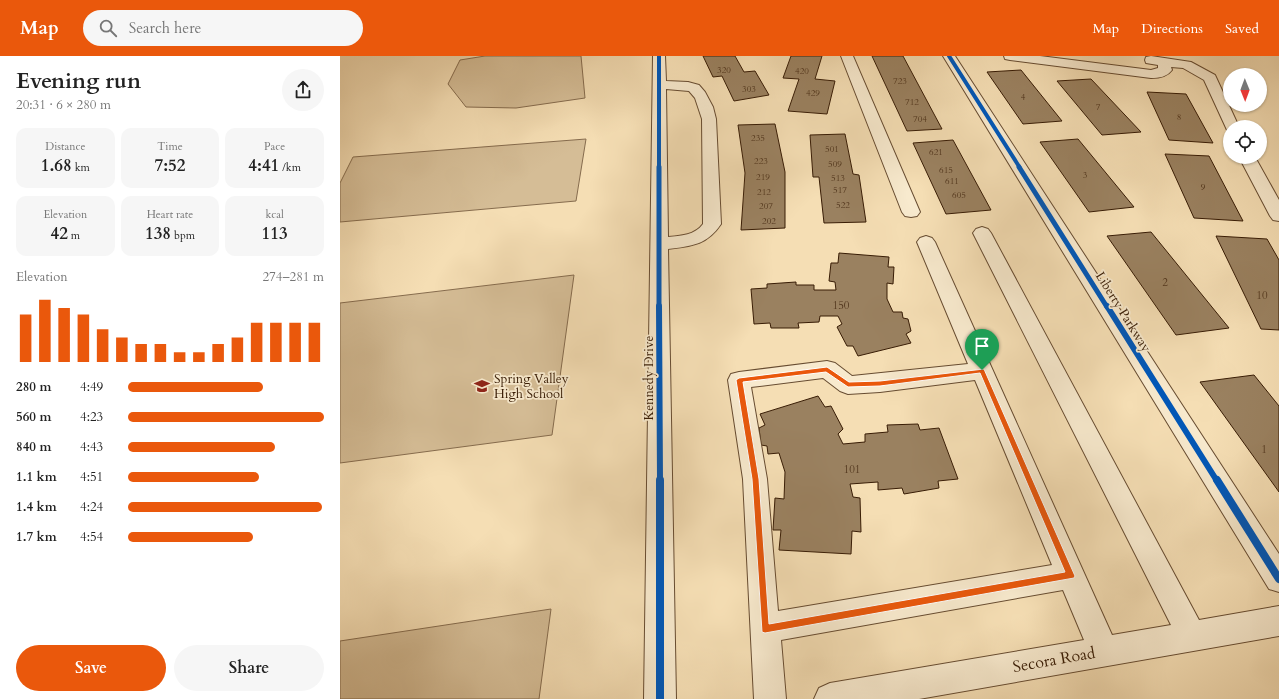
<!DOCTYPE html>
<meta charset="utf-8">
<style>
:root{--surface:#fff;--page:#f6f6f6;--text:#222;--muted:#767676;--accent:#ea580c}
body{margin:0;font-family:Cardo,serif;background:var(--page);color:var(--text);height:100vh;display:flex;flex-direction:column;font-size:15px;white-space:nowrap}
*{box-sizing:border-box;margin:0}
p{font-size:13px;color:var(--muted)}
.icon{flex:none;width:22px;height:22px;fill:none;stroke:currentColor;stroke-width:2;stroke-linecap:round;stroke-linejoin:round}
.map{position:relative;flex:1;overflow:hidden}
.drawer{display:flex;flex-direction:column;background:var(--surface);width:340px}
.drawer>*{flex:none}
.needle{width:26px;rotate:179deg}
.controls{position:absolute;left:883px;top:12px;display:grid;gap:8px}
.controls a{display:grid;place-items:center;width:44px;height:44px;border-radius:50%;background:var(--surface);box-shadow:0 1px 3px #0004;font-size:20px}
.pin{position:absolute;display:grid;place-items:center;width:34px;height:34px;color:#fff;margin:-41px -17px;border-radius:50% 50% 50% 0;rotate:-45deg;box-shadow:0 0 4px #0007}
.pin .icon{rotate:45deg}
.round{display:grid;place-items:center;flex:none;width:42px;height:42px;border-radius:21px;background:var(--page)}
.summary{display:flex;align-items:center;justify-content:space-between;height:68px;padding:0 16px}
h1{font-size:22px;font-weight:700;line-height:30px}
.figures{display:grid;grid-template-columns:repeat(3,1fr);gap:6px;height:68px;padding:4px 16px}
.figures div{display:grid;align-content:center;border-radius:10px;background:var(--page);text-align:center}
.figures b{font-size:17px;font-weight:700}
.figures small{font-size:11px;font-weight:400}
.figures p{font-size:11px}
.chart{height:112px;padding:8px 16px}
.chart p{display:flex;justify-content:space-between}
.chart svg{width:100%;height:72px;margin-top:4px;stroke:var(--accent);stroke-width:6}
.action{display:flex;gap:8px;margin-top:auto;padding:8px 16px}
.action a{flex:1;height:46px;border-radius:24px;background:var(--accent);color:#fff;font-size:16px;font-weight:700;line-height:46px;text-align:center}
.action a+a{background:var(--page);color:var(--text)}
ul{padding:0 16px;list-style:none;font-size:13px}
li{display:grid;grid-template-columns:64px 48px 1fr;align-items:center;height:30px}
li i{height:10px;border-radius:5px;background:var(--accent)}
header{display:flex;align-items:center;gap:24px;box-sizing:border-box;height:56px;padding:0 20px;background:var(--accent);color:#fff}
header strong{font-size:19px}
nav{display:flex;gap:22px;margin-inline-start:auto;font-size:14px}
.search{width:280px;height:36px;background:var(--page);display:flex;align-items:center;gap:10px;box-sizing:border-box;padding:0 14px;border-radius:22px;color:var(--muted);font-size:15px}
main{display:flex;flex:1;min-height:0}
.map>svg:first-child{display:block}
</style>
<header>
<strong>Map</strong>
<div class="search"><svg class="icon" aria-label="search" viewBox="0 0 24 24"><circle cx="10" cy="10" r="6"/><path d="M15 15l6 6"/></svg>Search here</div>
<nav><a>Map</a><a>Directions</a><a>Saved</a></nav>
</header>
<main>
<section class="drawer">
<div class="summary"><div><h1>Evening run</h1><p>20:31 · 6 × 280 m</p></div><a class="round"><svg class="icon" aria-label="share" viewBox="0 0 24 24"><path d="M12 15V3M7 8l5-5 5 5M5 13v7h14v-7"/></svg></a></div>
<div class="figures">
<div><p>Distance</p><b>1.68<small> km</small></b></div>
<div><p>Time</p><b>7:52</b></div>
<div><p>Pace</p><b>4:41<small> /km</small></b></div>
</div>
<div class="figures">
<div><p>Elevation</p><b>42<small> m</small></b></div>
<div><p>Heart rate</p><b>138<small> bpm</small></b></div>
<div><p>kcal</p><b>113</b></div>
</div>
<div class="chart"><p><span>Elevation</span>274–281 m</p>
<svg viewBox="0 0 160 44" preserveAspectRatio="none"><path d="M5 44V15M15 44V6M25 44V11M35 44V15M45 44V24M55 44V29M65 44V33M75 44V33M85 44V38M95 44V38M105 44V33M115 44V29M125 44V20M135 44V20M145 44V20M155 44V20"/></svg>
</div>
<ul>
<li><b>280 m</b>4:49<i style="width:69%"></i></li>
<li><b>560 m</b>4:23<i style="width:100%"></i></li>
<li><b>840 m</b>4:43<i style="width:75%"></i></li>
<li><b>1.1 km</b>4:51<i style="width:67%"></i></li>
<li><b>1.4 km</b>4:24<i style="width:99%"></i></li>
<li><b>1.7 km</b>4:54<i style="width:64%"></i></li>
</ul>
<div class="action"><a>Save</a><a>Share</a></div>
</section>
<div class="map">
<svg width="939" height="643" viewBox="0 0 939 643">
<rect width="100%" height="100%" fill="#f5deb4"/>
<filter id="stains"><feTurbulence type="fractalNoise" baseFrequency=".005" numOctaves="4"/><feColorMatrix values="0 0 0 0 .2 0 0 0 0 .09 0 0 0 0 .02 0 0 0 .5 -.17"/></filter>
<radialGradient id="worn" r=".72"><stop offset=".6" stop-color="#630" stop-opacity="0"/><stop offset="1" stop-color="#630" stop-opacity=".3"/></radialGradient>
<path fill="#d5bd96" stroke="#866c4e" d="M145,0H241L245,42L176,52L126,51L108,28L120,4Z
M246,83L236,145L0,166V127L13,101Z
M234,219L212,379L0,407V247Z
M211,553L199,643H0V585Z"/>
<path fill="#9a8160" stroke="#381c05" d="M363,0H395L404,16L415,15L429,39L394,45L382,20L373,21Z
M451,0H482L475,23L495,25L487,58L448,55L459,23L443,22Z
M532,0H563L602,73L567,75Z
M681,14L722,65L683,68L647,16Z
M751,23L801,76L762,79L717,25Z
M807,36L846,38L873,87L829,84Z
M435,68L445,116V172L401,174L405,117L398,69Z
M505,78L513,118L519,119L526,166L484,167L479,121H473L470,79Z
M738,83L794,151L749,156L700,86Z
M613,84L651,154L606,158L573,87Z
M825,98L869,100L903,165L854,162Z
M811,176L889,272L836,279L767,180Z
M876,180L927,183L939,204V274L921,273Z
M499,197L549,201L548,211H554L553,228L547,227V243L553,256H562L563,262L568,263L571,275L566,278L571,287L518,300L513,290H507L497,271L502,268L498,260H480L479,266L458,267L459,272H431L430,267L414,268L411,233L427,232V228L456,226V229H474V234H496L495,226L489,225L491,207H498Z
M914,319L939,350V436L860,326Z
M478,340L485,351L491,350L503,373L498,378L503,388L525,386V378L548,376L547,369L578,368L580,374L599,372L618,423L598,425L599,432L564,438L562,432L538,434V426L510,428L513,441L520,442L521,476L512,475L511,498L439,494L441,474H433L435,442L444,443L445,416L439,397L428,398L427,390L421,389L419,372L425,369L420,358Z"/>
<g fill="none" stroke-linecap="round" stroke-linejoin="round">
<defs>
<path id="minor" d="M313,0H325L326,25L348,26L359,29L365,36L373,51L376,63L381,168C367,189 352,190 328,193L336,643H304ZM326,33L349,35L355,42L362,63L363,168C355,179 341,180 328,181Z
M501,0H513L580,156L577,160L571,161L565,160L562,156Z
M603,0H615L939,498V536L929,533Z
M664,0H700L811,14L818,12V9L806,7L805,4L806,1L811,0L851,6L875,19L899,71H890V75L887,74L864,24L843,12L831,11L832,14C827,21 819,22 811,22L670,4L665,3Z
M899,101H915L939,144V165L933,164L930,160Z
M642,171L648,173L651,177L859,564L939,550V580L579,643H474L479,632L490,627L744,584L723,534L441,584L446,643H414L403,423L388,324L391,318L399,316L487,305L495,307L512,320L628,308L577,186L580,182L586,180L592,182L595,186L772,579L831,569L633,177L636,173ZM483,322L500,335L508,338L540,336L635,324L712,509L438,555L427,423L411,331Z"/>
</defs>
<use href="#minor" stroke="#674c31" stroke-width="2"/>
<use href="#minor" fill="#f8eace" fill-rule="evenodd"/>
<defs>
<path id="cycleway-far3" d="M319,0V112
M609,0L680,112"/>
<path id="cycleway-far2" d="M319,111V251
M679,111L767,251"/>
<path id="cycleway-far1" d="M319,250L320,425
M767,250L877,425"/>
<path id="cycleway" d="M320,424V643
M877,424L939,523"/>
</defs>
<use href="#cycleway-far3" stroke="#f8eace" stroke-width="5.5"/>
<use href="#cycleway-far2" stroke="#f8eace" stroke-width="7"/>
<use href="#cycleway-far1" stroke="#f8eace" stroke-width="8"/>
<use href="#cycleway" stroke="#f8eace" stroke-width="10"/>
<use href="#cycleway-far3" stroke="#0057b8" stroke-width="4"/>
<use href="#cycleway-far2" stroke="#0057b8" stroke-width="5"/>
<use href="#cycleway-far1" stroke="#0057b8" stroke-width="6"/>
<use href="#cycleway" stroke="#0057b8" stroke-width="8"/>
</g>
<path fill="#ea580c" stroke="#fff" fill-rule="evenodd" d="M487,311L509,326L540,325L644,313L735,520L734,522L425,577L422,576L412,423L396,324L399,322ZM486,316L508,331L540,330L640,317L725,516L429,568L419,423L403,326Z"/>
<defs>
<symbol id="school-bare" viewBox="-9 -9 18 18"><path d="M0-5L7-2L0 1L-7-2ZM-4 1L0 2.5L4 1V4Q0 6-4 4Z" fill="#8f2418" stroke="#f8eace" stroke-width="2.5" paint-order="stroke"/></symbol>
</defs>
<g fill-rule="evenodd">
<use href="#school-bare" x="131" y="319" width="22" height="22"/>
</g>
<g text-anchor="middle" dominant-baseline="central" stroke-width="3.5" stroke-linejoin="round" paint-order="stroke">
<g font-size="9" fill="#50351c">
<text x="384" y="14">320</text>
<text x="462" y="15">420</text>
<text x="560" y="25">723</text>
<text x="409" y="33">303</text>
<text x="473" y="37">429</text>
<text x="683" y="41">4</text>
<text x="572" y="46">712</text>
<text x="758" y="51">7</text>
<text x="839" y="61">8</text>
<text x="580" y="63">704</text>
<text x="418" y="82">235</text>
<text x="492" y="93">501</text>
<text x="596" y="96">621</text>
<text x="421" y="105">223</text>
<text x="495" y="108">509</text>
<text x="606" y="114">615</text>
<text x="745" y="119">3</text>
<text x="423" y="121">219</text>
<text x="498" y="122">513</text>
<text x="612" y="125">611</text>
<text x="863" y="131">9</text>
<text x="500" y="134">517</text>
<text x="424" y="136">212</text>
<text x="619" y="139">605</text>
<text x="503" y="149">522</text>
<text x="426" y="150">207</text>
<text x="429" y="165">202</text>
</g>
<g font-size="11" fill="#50351c">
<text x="825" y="226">2</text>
<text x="922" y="239">10</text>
<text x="501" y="249">150</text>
<text x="924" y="393">1</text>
<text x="512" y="413">101</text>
</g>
<g font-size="13" fill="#381c05" stroke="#f8eace">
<text transform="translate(783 256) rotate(58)">Liberty Parkway</text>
<text transform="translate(309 322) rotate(-90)">Kennedy Drive</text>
</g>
<g font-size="13" fill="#381c05" stroke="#f8eace" text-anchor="start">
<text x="154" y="323">Spring Valley<tspan x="154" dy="15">High School</tspan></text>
</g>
<g font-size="16" fill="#381c05" stroke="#f8eace">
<text transform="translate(714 604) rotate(-10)">Secora Road</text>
</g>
</g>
<rect width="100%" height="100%" filter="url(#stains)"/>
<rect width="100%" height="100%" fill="url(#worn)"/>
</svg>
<div class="controls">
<a><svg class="needle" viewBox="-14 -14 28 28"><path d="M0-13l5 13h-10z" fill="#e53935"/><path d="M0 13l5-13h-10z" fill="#767676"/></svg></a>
<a><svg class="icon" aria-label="locate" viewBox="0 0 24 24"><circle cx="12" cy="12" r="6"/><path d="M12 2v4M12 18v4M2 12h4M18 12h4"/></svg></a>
</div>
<div class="pin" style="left:642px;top:314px;background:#1e9e55"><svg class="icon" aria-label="arrive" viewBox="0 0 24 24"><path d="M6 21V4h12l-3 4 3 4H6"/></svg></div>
</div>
</main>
